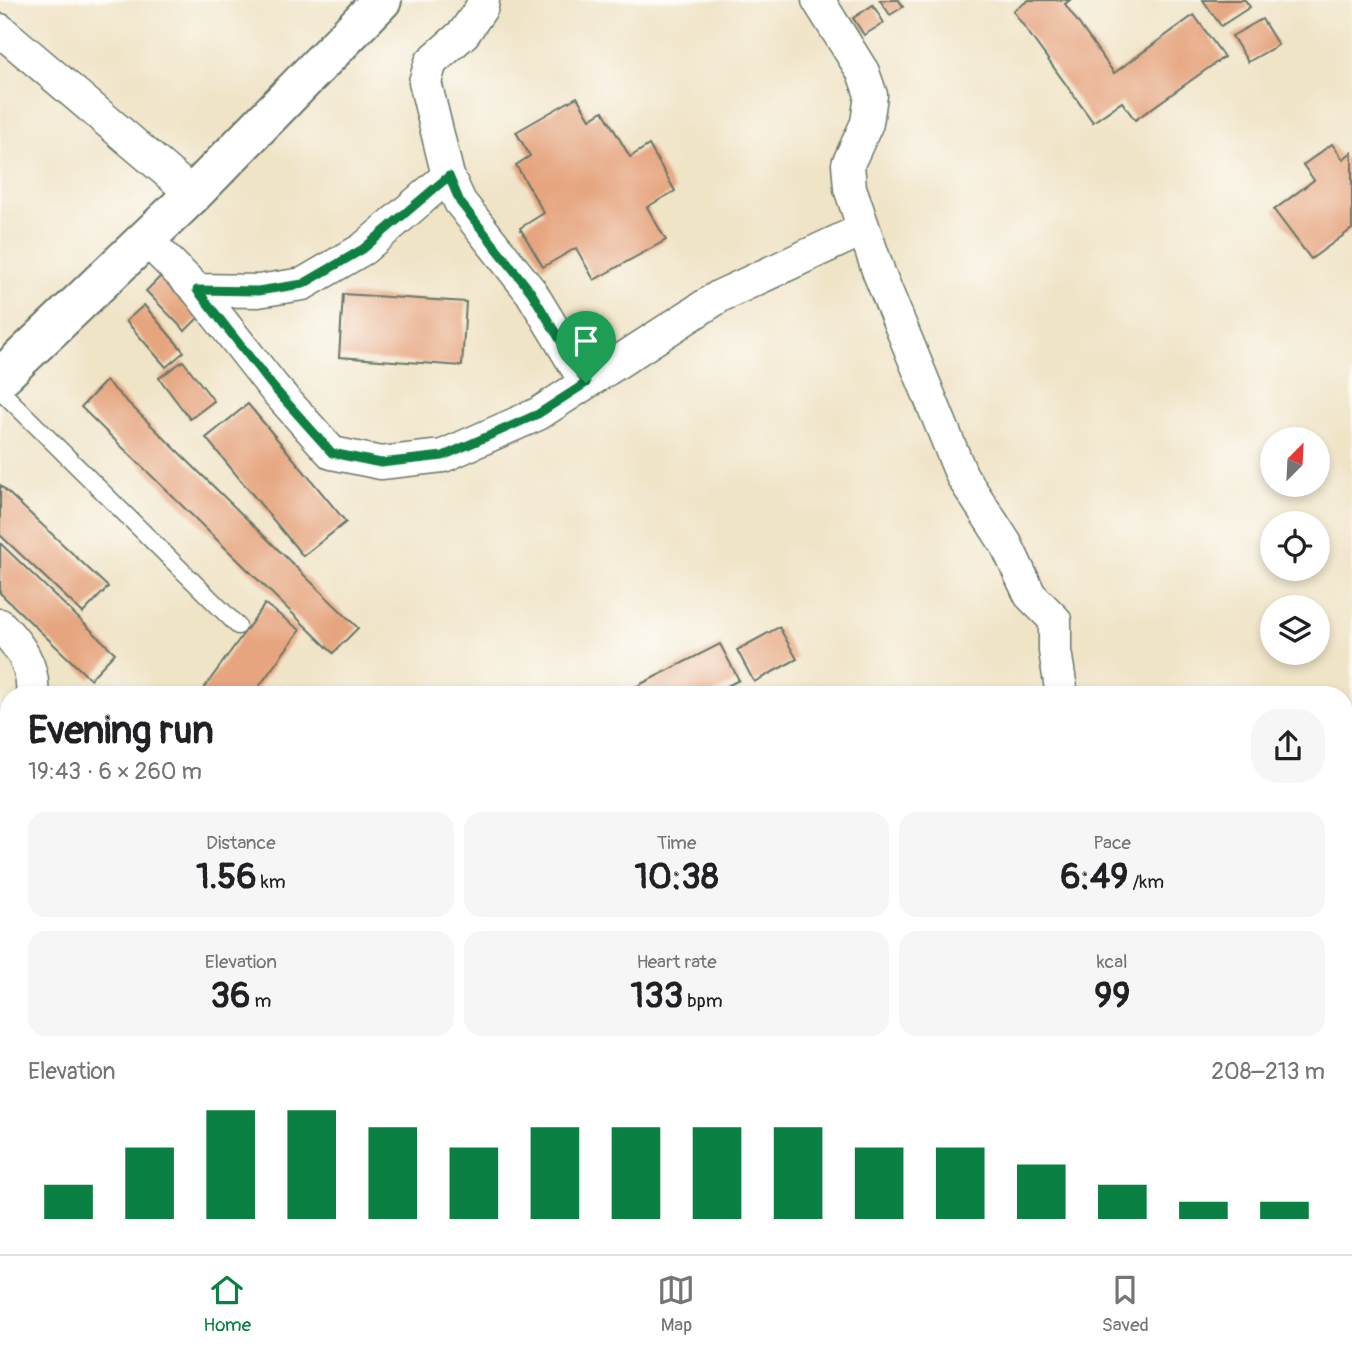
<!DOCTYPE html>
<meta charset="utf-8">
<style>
:root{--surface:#fff;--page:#f6f6f6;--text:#202124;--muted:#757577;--line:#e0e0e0;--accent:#0b8043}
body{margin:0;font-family:Pangolin,sans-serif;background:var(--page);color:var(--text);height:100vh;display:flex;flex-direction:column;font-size:26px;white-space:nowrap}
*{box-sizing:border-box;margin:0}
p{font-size:23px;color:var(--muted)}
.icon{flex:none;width:38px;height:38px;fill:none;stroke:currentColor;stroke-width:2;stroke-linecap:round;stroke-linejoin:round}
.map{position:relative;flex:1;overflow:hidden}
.side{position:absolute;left:0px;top:686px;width:1353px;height:569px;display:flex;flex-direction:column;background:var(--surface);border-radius:28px 28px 0 0;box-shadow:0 4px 10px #0003}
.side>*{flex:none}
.needle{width:46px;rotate:24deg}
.fabs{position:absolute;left:1260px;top:427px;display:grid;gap:14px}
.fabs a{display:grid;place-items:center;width:70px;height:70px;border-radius:50%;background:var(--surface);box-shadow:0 4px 10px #0003;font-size:35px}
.pin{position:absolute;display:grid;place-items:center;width:60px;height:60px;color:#fff;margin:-72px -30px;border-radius:50% 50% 50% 0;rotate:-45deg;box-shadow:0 0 7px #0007}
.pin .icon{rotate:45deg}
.round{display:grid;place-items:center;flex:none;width:74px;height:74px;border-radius:28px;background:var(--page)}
.headline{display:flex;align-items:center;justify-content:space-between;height:119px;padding:0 28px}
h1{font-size:38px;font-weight:700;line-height:52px}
.metrics{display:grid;grid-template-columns:repeat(3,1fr);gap:10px;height:119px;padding:7px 28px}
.metrics div{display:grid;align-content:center;border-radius:18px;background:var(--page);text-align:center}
.metrics b{font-size:35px;font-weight:700}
.metrics small{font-size:19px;font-weight:400}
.metrics p{font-size:19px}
.chart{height:196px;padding:14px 28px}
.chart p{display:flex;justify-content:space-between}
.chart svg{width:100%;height:126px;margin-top:7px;stroke:var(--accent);stroke-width:6}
.dock{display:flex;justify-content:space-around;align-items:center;height:98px;border-top:2px solid var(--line);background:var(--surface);font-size:19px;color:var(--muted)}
.dock a{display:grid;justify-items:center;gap:4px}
.dock .selected{color:var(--accent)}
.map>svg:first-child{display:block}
</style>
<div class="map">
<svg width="1352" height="1254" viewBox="0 0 1352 1254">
<rect width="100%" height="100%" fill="#fdfcf7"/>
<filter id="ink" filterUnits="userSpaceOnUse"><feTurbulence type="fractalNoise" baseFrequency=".0143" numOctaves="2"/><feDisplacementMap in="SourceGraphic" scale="14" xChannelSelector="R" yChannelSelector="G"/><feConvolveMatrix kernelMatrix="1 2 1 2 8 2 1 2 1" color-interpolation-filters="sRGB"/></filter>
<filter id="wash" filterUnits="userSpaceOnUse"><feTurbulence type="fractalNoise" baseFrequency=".00686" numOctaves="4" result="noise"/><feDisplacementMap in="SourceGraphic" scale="28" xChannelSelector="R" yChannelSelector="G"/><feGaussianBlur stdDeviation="1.57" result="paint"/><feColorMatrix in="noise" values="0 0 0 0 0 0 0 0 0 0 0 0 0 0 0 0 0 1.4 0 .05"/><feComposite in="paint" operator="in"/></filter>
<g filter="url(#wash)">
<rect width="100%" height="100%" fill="#f0e4c7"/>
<g id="blocks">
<path fill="#e6a57f" d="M880,0H899L903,7L890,15Z
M1029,0H1070L1065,4L1114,73L1194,15L1224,57L1135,120L1122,102L1093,122L1013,11Z
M1203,0H1245L1250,7L1221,26Z
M873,5L884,23L864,35L853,18Z
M1262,19L1278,45L1248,62L1232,36Z
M577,97L590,119L603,111L630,157L649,145L675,191L647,207L666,240L594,280L576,248L543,267L520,228L544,213L516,165L530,156L516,132Z
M1332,144L1343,159L1352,152V229L1311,259L1274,210L1314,180L1303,165Z
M161,276L200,316L185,331L146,291Z
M343,294L466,302L462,366L339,357Z
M144,305L184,352L166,367L126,321Z
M183,361L214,401L190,419L159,378Z
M106,381L358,628L333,653L81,407Z
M248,404L346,522L303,556L206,438Z
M0,485L108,587L83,613L0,535Z
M0,543L115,653L90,679L0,593Z
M265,604L300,630L253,695H199Z
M779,627L797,659L754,682L737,650Z
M720,644L739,680L710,695H636L633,688Z
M308,1246H351L347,1254H324Z
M367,1246H416L412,1254H363Z"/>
</g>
</g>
<g filter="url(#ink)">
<use href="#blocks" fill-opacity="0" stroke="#687767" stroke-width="2"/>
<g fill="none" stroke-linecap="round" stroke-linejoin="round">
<defs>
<path id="service" d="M0,390L238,626"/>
<path id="minor" d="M483,0L482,7L464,33L431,62L425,82L448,176L460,202L531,292L586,383
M818,0L863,72L871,95L867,123L848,164L850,188L879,273L962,476L1006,544L1030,595L1055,620V651L1062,695
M0,30L193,194
M146,239L197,290L274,388L332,453L381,463L443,456L538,414L720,296L864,229
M197,290L258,291L303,284L363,249L448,176
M0,625C19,645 35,666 32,695
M0,758L9,747
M0,795L9,804
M0,1181L9,1192
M53,1246L60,1254
M505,1246L513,1254
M952,1246L960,1254
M853,1254L861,1246"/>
<path id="tertiary" d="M0,378L193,194L382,0"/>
</defs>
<use href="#service" stroke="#687767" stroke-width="19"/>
<use href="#minor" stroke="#687767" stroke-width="35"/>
<use href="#tertiary" stroke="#687767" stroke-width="42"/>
<use href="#service" stroke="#fff" stroke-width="16"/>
<use href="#minor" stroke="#fff" stroke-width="32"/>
<use href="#tertiary" stroke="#fff" stroke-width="38"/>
</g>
</g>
<g fill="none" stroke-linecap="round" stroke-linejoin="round" filter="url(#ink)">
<defs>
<path id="route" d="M449,176L460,202L531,292L586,383L538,414L443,456L381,463L332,453L274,388L197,290L258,291L303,284L363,249Z"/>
</defs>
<use href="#route" stroke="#fff" stroke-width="14"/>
<use href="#route" stroke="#0b8043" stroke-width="9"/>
</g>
</svg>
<div class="fabs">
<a><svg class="needle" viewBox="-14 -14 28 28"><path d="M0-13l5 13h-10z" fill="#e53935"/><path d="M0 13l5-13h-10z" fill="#757577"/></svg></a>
<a><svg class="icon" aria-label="locate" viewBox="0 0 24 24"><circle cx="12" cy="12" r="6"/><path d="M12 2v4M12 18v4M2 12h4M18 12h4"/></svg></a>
<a><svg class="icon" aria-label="layers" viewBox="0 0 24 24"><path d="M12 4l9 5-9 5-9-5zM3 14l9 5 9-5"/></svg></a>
</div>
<div class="pin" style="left:586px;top:383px;background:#1e9e55"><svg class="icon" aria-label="arrive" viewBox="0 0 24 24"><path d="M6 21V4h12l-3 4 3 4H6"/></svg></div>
<section class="side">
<div class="headline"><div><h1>Evening run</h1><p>19:43 · 6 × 260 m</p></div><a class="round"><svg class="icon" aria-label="share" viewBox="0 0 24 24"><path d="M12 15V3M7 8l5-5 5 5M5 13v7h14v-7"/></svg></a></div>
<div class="metrics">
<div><p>Distance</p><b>1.56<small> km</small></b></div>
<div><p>Time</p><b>10:38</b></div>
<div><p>Pace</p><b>6:49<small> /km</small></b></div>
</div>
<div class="metrics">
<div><p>Elevation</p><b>36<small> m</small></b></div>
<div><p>Heart rate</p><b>133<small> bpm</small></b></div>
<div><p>kcal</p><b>99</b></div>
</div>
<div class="chart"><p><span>Elevation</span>208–213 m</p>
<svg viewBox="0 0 160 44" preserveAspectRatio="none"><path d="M5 44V32M15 44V19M25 44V6M35 44V6M45 44V12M55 44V19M65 44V12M75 44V12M85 44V12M95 44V12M105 44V19M115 44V19M125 44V25M135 44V32M145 44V38M155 44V38"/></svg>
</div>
</section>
</div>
<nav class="dock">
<a class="selected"><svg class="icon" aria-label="home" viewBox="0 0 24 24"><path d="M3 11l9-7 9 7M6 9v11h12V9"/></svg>Home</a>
<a><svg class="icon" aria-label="map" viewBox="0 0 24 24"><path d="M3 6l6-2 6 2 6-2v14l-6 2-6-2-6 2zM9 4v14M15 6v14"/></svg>Map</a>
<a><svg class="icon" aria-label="saved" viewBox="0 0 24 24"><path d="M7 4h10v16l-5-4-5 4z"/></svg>Saved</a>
</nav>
